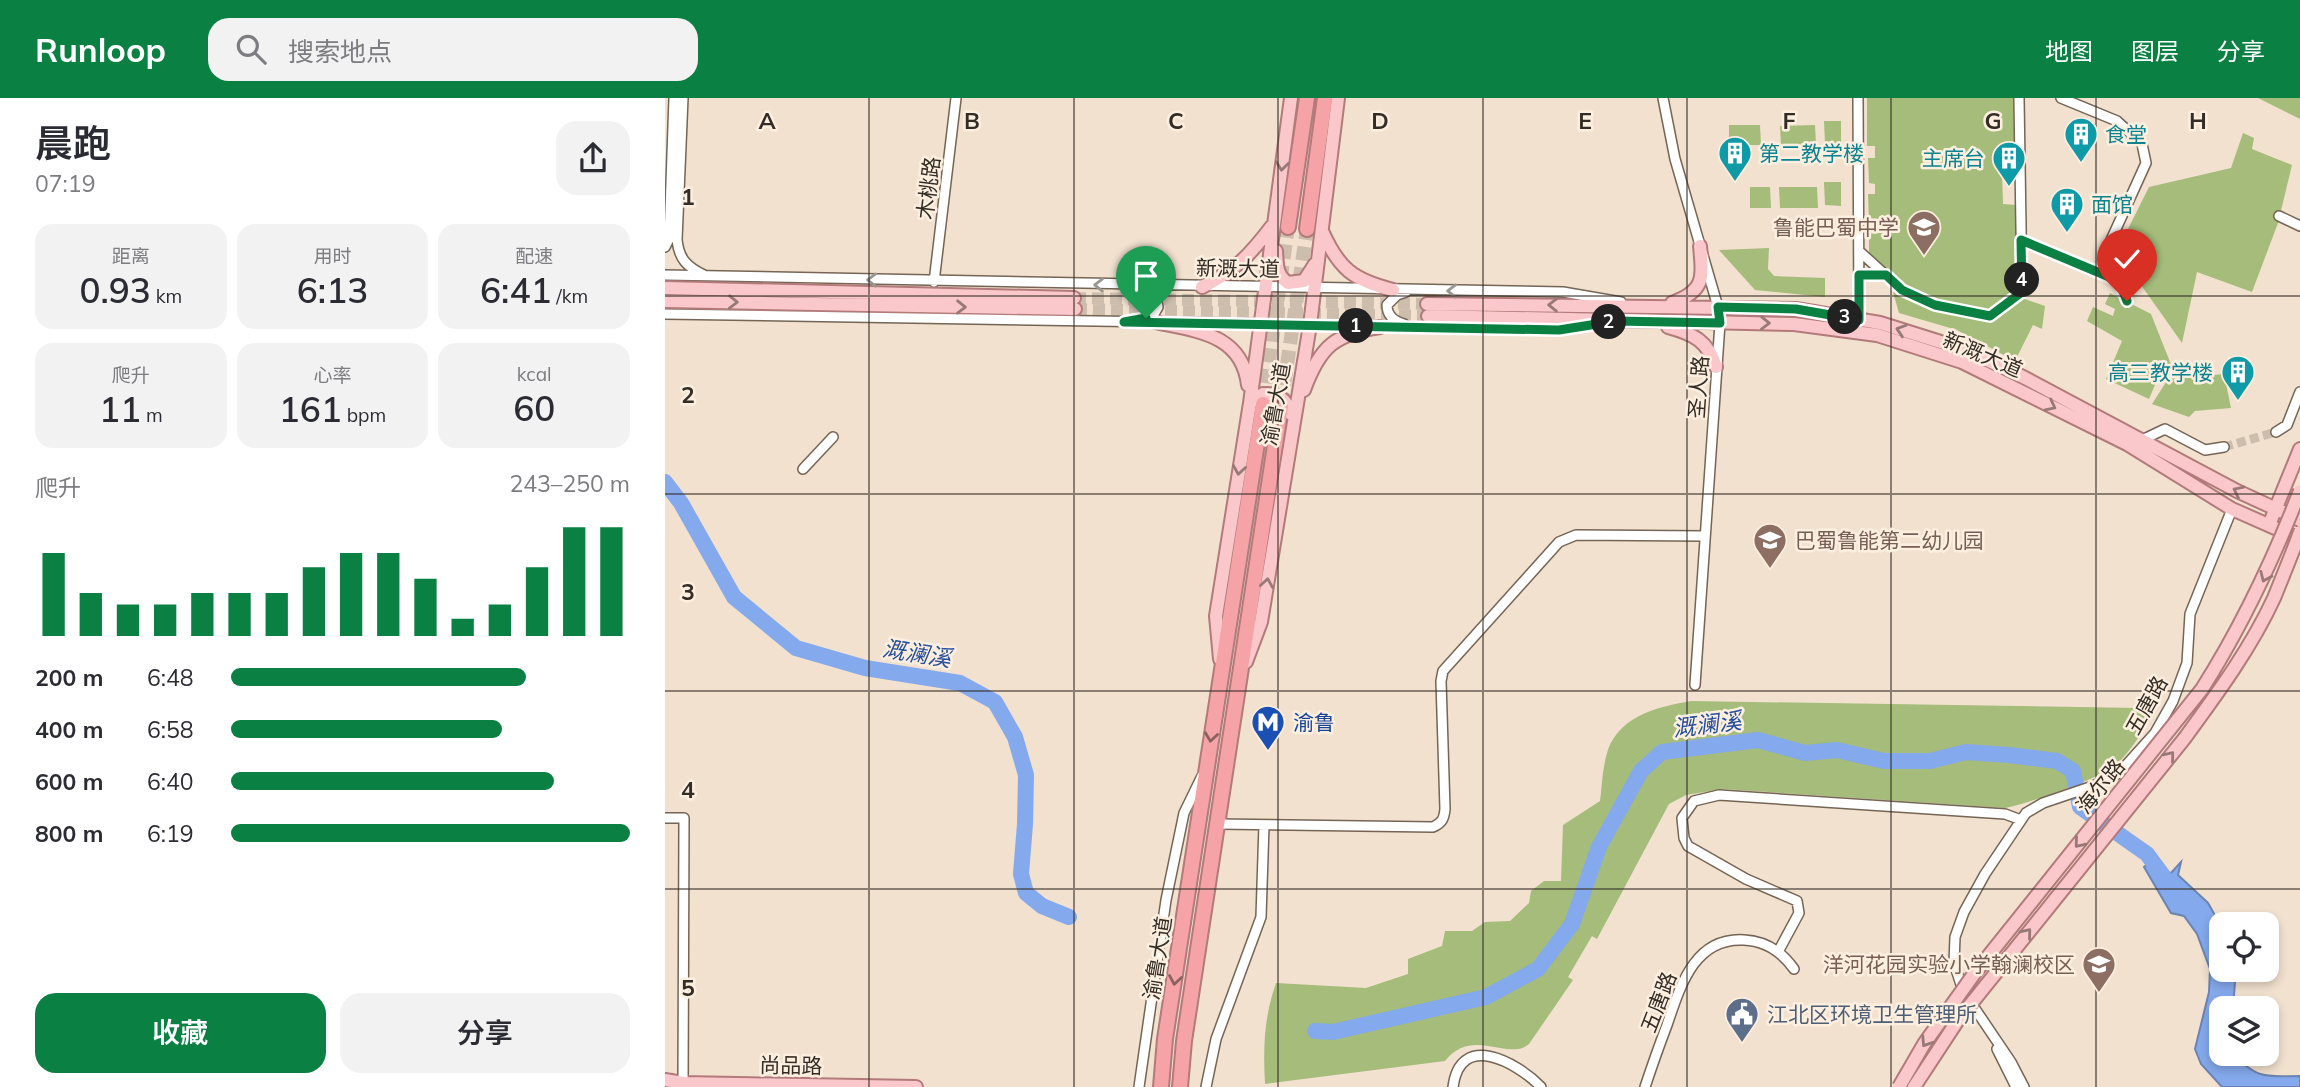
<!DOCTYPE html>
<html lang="zh">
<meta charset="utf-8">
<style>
:root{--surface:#fff;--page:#f2f2f3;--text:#2b2b33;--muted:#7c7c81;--accent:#0b8043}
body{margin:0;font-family:Mulish,"Noto Sans SC",sans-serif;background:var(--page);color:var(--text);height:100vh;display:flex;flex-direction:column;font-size:26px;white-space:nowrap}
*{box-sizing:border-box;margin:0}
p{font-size:23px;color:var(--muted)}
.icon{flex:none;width:38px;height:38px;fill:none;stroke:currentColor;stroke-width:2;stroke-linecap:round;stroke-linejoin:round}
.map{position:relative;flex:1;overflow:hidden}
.sheet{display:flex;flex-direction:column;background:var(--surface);width:665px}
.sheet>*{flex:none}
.buttons{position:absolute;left:1544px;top:814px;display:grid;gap:14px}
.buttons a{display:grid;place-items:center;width:70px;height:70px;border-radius:14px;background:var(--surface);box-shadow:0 4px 10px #0003;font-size:35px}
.pin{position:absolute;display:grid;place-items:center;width:60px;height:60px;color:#fff;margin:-72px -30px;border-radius:50% 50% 50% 0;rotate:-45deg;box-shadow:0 0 7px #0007}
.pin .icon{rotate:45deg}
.km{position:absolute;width:35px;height:35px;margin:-18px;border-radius:50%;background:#222;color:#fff;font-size:19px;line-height:35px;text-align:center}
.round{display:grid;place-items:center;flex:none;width:74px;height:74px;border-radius:21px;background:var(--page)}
.summary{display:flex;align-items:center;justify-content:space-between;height:119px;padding:0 35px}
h1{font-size:38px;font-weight:600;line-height:52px}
.metrics{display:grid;grid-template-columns:repeat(3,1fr);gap:10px;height:119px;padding:7px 35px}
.metrics div{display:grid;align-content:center;border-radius:18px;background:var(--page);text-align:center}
.metrics b{font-size:35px;font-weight:600}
.metrics small{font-size:19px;font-weight:400}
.metrics p{font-size:19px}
.chart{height:196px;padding:14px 35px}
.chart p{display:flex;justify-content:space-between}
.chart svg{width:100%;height:126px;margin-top:7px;stroke:var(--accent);stroke-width:6}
.primary-button{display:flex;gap:14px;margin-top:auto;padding:14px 35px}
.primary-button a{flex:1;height:80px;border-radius:21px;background:var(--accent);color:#fff;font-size:28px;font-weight:600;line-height:80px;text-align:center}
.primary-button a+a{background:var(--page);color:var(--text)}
ul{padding:0 35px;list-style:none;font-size:23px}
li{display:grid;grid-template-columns:112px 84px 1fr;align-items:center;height:52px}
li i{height:18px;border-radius:9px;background:var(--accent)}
header{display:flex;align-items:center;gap:42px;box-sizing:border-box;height:98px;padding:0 35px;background:var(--accent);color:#fff}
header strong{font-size:33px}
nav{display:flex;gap:38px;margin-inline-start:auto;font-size:24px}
.search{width:490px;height:63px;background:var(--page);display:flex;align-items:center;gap:18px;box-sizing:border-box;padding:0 24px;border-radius:21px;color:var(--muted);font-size:26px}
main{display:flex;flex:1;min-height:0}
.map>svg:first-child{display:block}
</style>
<header>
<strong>Runloop</strong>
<div class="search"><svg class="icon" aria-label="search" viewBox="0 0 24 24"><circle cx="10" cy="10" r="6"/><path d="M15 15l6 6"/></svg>搜索地点</div>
<nav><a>地图</a><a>图层</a><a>分享</a></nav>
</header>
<main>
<section class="sheet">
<div class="summary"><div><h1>晨跑</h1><p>07:19</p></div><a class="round"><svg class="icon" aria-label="share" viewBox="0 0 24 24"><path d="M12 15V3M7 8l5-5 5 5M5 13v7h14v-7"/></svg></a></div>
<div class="metrics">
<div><p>距离</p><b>0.93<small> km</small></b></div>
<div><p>用时</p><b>6:13</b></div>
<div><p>配速</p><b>6:41<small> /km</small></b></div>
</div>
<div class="metrics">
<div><p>爬升</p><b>11<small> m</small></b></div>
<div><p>心率</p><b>161<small> bpm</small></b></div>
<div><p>kcal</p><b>60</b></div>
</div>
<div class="chart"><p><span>爬升</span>243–250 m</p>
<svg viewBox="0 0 160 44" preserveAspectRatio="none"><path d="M5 44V15M15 44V29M25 44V33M35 44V33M45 44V29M55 44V29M65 44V29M75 44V20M85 44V15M95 44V15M105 44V24M115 44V38M125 44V33M135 44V20M145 44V6M155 44V6"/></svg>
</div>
<ul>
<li><b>200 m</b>6:48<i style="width:74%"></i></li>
<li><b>400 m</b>6:58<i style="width:68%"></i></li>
<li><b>600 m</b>6:40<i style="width:81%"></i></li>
<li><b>800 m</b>6:19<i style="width:100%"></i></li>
</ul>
<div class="primary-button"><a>收藏</a><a>分享</a></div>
</section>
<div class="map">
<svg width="1635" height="989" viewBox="0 0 1635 989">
<rect width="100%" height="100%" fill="#f2e1cf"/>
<path fill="#a5bc7b" d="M1202,0H1349L1350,73H1337L1338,106L1351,107L1353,193L1326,212L1272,206L1233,182L1204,158V136L1210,135V126H1204L1203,96H1210V86L1204,85L1203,60H1210V48H1202Z
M1593,0H1635V21Z
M1159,23H1176V45L1160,46Z
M1064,27H1095L1096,47H1064Z
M1150,27L1151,47L1116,48L1115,28Z
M1578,35L1589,40L1587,51L1627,67L1613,125L1587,194L1532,174L1517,245L1452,153L1484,89L1566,70Z
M1159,84H1176V108L1160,107Z
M1085,89H1105L1106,110H1085Z
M1114,89H1152L1153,110H1115Z
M1104,150L1103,171L1109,178L1160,180V199L1090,192L1054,152Z
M1228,194L1270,211L1328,223L1357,200L1380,208L1377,231L1368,227L1350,263L1292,232L1234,215Z
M1445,195L1486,216L1507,269L1495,275L1484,301L1441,281L1457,243L1422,223L1428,209L1448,218L1450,211L1440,206Z
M1559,276L1566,310L1530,313L1524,319L1487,306L1503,281Z
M1026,603L1475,610L1489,617C1477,633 1466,653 1452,666C1437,680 1362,706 1340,710L1058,691L1021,697L1004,706L932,841L927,838L903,879L908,882L864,946C844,964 807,928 780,963L600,986C598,950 599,919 611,885L701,890L743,876V861L777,848L780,833H807L820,824L845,823L864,805L866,793L879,783H896L898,727L935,703C937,689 937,674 941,659C950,619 991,609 1026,603Z"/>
<path fill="#84a9ec" stroke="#6c84b1" stroke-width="2" d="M1491,759L1505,776L1516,764L1513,777L1543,805L1556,828V872H1571L1568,910H1556V956H1567C1595,982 1599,978 1635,978V989H1557L1536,966L1530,951L1544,894L1545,871L1532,836L1519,818L1506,815L1479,769Z"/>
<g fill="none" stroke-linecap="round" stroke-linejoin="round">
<path stroke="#84a9ec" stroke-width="16" d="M0,384L16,405L69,499L131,550L200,570L295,585L330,604L350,639L361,677L360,726L356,776L361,795L377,808L404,819
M650,933L668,934L821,899L873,871L907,826L934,749L976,673L997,654L1093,642L1140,655L1172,652L1219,663H1265L1301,654L1344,657L1392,663L1408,673L1415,709L1482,756L1499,779"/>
<path stroke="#ccbdad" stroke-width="9" stroke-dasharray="9 4.5" stroke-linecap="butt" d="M1559,349L1611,334"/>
<path stroke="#ccbdad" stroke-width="12" stroke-dasharray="12 6" stroke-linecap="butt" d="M409,200L762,206
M410,211L763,218"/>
<path stroke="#ccbdad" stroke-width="14" stroke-dasharray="14 7" stroke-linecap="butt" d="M598,306L623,129
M616,308L642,131"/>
<defs>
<path id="minor" d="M18,0L12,142C14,161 22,169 39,177
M998,0L1010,61L1053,209L1055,225L1030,587
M1193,0L1194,222
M1396,0L1452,23L1477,46L1481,65L1441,153L1462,203
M1614,118L1635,128
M1356,142L1454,183
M0,149L4,141L9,0
M1194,153L1237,192L1270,207L1325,218L1357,194L1354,0
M0,177L898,194L956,204
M1194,177H1220
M269,184L291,0
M0,216L495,224
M475,221L489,216L493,209L491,197L477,190
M513,224L894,232L932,226
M739,226C729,223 722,218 722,207L732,197L741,194
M1611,334L1622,327L1635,294
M1477,342L1500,331L1540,352L1559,349
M138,371L168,339
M0,720H19L18,989
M554,726L768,729C777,725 779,721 780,711L776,583L778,573L894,444L911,437L1039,438
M1113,854L1134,815L1132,803L1081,781L1023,748L1019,740L1017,720L1029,703L1054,697L1340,716L1356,722
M1332,951L1351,989
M474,989L501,802L519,715L537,678
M541,989L551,941L596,819L599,727
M788,989C795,933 852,964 876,989
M980,989C987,968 994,948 1002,927C1015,889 1029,839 1079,842C1100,843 1117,854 1129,871
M1359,989L1346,964L1298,893L1289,865L1290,839L1299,814L1320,776L1361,715L1378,705L1428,688L1454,675L1490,635L1508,603L1522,565L1525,516L1567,411"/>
<path id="major" d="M657,133C674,171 688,182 728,192
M611,153C612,167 611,177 623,185L639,183L650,166
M537,189C570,173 585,157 607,128
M0,190L409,200
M0,203L410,211
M1007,205C1040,193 1038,180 1035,148
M762,206L1131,211L1215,225L1301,252L1360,280L1572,393L1635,422
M763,218L1129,226L1212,237L1297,264L1462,346L1567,411L1635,441
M490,224C532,233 577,236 583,287
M1003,229C1029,236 1043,243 1051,269
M639,292C655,248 670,236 715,229
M585,305L598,296C614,295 621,301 626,316
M1604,427L1635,351
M555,561L551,518L585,305L626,0
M581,564L596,524L645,227L673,0
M0,982L18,985L251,989"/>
<path id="highway" d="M623,129L642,0
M642,131L660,0
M496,989L500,941L598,306
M515,989L519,943L616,308"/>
</defs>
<use href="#minor" stroke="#746555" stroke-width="12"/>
<use href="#major" stroke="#b27a7a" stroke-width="16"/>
<use href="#highway" stroke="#b27a7a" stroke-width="18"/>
<use href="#minor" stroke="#fff" stroke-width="9"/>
<use href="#major" stroke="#fac8ca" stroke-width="12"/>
<use href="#highway" stroke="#f6a3a7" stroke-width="14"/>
<defs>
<path id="major-bridge" d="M1234,989L1259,946L1309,876L1537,591C1577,528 1608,462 1635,393
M1249,989L1293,922L1519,641C1552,596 1586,550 1609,500C1618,478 1627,456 1635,434"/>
</defs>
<use href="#major-bridge" stroke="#b27a7a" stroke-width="16" stroke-linecap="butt"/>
<use href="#major-bridge" stroke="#fac8ca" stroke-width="12"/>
</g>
<defs><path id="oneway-chevron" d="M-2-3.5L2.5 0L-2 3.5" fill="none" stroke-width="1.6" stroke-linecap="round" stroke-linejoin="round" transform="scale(1.75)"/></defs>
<g stroke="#977a78">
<use href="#oneway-chevron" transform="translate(617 68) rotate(97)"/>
<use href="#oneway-chevron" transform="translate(68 204) rotate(1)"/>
<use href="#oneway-chevron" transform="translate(888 207) rotate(-179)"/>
<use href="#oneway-chevron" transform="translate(296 209) rotate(1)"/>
<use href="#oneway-chevron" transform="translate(1100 225) rotate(1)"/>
<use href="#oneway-chevron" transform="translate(1236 232) rotate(-162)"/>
<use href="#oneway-chevron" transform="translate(1386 308) rotate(27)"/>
<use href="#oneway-chevron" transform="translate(574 372) rotate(99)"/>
<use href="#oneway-chevron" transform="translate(1573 393) rotate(-154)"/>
<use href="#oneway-chevron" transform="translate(1600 479) rotate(114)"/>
<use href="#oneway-chevron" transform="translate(602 485) rotate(-81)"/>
<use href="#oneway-chevron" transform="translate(1505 658) rotate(-51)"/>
<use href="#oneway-chevron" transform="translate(1414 745) rotate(129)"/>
<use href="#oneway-chevron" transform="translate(1362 835) rotate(-51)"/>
<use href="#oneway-chevron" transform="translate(1261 944) rotate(123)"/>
</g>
<g stroke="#9a9692">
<use href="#oneway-chevron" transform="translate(207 182) rotate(-179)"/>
<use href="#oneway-chevron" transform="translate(434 187) rotate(-179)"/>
<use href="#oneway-chevron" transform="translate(787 193) rotate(-179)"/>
</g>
<g stroke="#8b6260">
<use href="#oneway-chevron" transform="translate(546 639) rotate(98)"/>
<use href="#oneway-chevron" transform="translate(510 882) rotate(99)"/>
</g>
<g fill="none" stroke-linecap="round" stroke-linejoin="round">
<defs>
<path id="route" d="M481,220L459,224L894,232L951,223L1055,225L1053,209L1131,211L1194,222V177H1221L1237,192L1270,207L1325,218L1357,194L1356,142L1454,183L1462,203"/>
</defs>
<use href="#route" stroke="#fff" stroke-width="14"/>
<use href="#route" stroke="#0b8043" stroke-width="9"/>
</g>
<path fill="none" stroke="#342d26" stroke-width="2" stroke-opacity="0.55" d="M204,0V989M409,0V989M613,0V989M818,0V989M1022,0V989M1226,0V989M1431,0V989M0,198H1635M0,396H1635M0,593H1635M0,791H1635"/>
<defs>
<symbol id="building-pin" viewBox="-11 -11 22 30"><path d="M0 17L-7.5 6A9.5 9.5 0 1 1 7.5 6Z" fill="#0f9aa8" stroke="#fdefe0"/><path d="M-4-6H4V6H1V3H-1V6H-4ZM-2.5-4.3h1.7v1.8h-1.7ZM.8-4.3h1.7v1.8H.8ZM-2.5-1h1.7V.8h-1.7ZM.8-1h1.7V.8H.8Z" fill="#fff"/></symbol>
<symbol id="school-pin" viewBox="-11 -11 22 30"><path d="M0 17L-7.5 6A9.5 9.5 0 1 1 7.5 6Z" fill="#8d6e63" stroke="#fdefe0"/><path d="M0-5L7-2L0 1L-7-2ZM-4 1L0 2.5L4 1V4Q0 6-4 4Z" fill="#fff"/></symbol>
<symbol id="metro-pin" viewBox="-11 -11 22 30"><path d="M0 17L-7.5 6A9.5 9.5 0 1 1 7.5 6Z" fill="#1a4fb4" stroke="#fdefe0"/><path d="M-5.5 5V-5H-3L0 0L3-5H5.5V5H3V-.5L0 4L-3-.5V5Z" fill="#fff"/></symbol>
<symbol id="civic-pin" viewBox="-11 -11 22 30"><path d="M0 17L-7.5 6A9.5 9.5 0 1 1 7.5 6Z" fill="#5c6f8a" stroke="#fdefe0"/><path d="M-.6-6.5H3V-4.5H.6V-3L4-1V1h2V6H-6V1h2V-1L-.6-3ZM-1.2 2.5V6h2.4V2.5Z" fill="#fff"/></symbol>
</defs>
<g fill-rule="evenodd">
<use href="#building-pin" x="1397" y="17" width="38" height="52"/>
<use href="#building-pin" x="1051" y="36" width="38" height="52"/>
<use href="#building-pin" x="1325" y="41" width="38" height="52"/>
<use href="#building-pin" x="1383" y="87" width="38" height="52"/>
<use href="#school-pin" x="1240" y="110" width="38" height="52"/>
<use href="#building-pin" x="1554" y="255" width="38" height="52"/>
<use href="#school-pin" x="1086" y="423" width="38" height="52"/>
<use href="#metro-pin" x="584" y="605" width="38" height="52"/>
<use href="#school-pin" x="1415" y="847" width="38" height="52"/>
<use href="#civic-pin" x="1058" y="897" width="38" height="52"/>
</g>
<g text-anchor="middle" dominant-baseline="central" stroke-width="5" stroke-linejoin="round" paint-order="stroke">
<g font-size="21" fill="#0d838f" stroke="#fdefe0" text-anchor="start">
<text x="1440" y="36">食堂</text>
<text x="1094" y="55">第二教学楼</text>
<text x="1320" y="60" text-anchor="end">主席台</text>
<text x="1426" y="106">面馆</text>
<text x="1548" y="274" text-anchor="end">高三教学楼</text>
</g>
<g font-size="21" fill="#342d26" stroke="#fdefe0">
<text transform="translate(263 90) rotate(-83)">木桃路</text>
<text transform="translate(573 170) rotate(1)">新溉大道</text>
<text transform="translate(1318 256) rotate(23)">新溉大道</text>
<text transform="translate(1033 289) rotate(-86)">圣人路</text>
<text transform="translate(610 306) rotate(-80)">渝鲁大道</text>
<text transform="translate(1481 607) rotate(-61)">五唐路</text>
<text transform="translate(1435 688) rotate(-51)">海尔路</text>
<text transform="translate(492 860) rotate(-81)">渝鲁大道</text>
<text transform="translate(993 904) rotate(-69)">五唐路</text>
<text transform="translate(126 967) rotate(1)">尚品路</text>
</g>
<g font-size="21" fill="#785e54" stroke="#fdefe0" text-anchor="end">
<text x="1234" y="129">鲁能巴蜀中学</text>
<text x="1130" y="442" text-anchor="start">巴蜀鲁能第二幼儿园</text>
<text x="1410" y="866">洋河花园实验小学翰澜校区</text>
</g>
<g font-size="21" fill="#164399" stroke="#fdefe0" text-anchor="start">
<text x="628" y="624">渝鲁</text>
</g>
<g font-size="21" fill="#4e5e75" stroke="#fdefe0" text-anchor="start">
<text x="1102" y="916">江北区环境卫生管理所</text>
</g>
<g font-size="23" font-style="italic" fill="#254e9c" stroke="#fdefe0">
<text transform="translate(252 555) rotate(9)">溉澜溪</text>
<text transform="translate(1042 626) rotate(-7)">溉澜溪</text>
</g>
</g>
<g font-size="23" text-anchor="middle" font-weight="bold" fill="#342d26" stroke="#fdefe0" stroke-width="5" stroke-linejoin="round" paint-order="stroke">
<text x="102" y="31">A</text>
<text x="307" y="31">B</text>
<text x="511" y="31">C</text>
<text x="715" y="31">D</text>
<text x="920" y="31">E</text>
<text x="1124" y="31">F</text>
<text x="1328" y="31">G</text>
<text x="1533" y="31">H</text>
<text x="23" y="107">1</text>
<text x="23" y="305">2</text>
<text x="23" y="502">3</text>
<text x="23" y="700">4</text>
<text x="23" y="898">5</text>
</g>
</svg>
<div class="buttons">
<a><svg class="icon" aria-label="locate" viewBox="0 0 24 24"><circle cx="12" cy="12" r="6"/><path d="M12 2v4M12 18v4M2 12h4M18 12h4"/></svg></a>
<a><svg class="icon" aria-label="layers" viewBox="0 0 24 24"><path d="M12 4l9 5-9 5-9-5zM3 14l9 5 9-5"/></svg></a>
</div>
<div class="pin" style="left:481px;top:220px;background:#1e9e55"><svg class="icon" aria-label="arrive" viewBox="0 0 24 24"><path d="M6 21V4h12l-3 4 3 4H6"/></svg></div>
<div class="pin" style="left:1462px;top:203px;background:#d93025"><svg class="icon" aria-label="check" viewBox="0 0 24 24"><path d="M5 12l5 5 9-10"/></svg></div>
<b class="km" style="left:691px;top:228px">1</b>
<b class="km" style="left:944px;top:224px">2</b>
<b class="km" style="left:1180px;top:219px">3</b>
<b class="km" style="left:1357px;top:182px">4</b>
</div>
</main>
